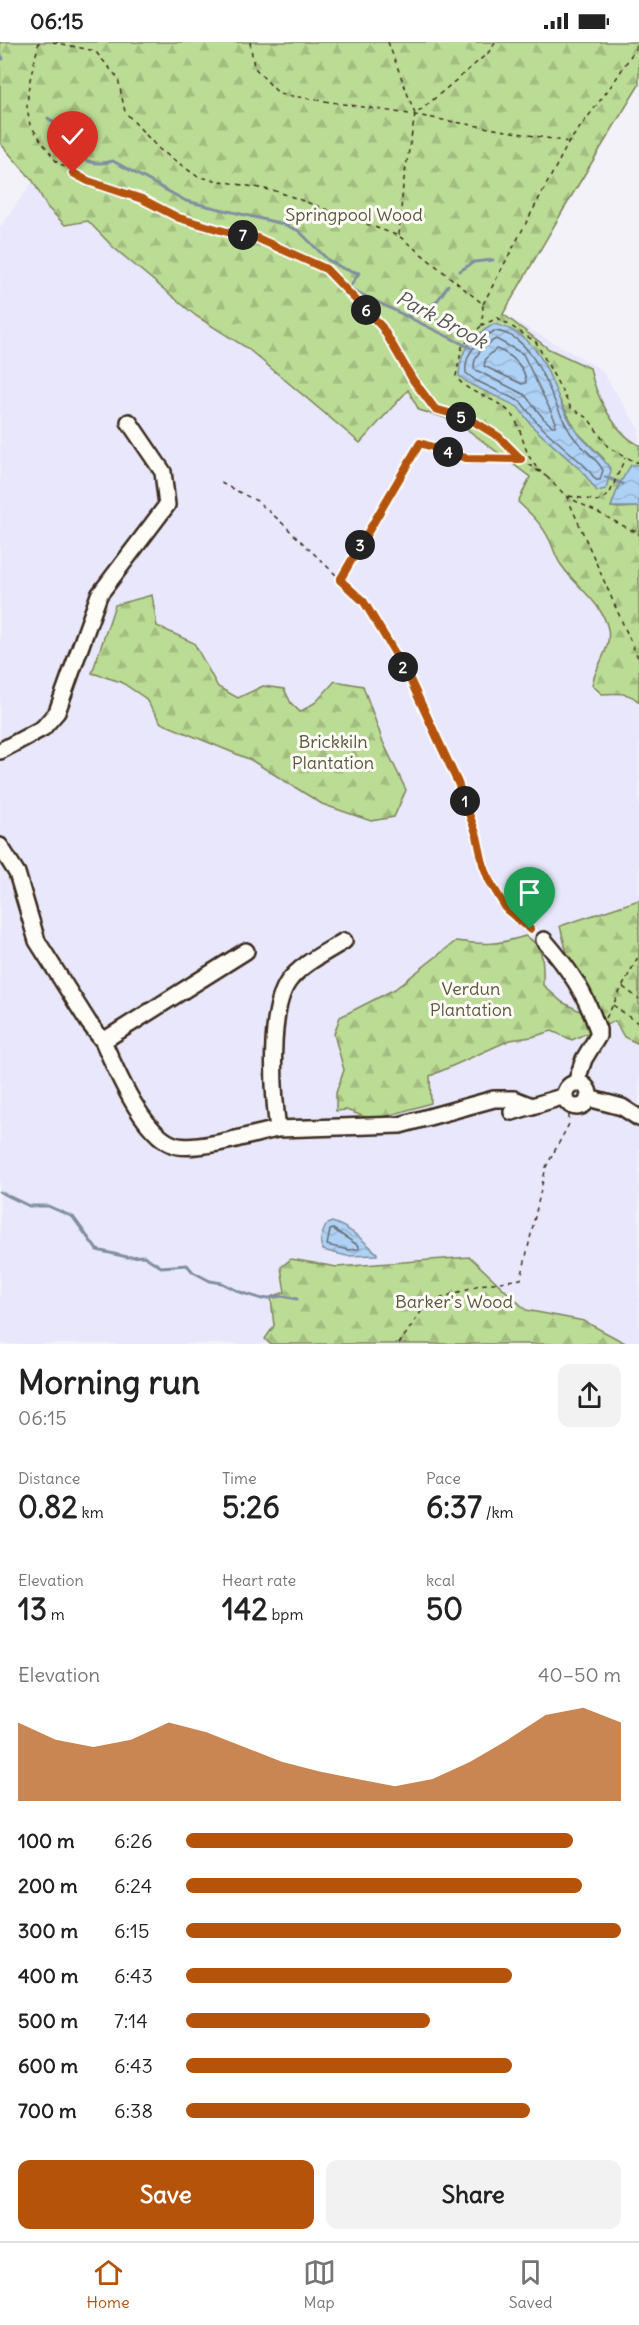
<!DOCTYPE html>
<meta charset="utf-8">
<style>
:root{--surface:#fff;--page:#f2f2f2;--text:#222;--muted:#767676;--line:#e0e0e0;--accent:#b45309}
body{margin:0;font-family:Delius,sans-serif;background:var(--page);color:var(--text);height:100vh;display:flex;flex-direction:column;font-size:22px;white-space:nowrap}
*{box-sizing:border-box;margin:0}
p{font-size:20px;color:var(--muted)}
.icon{flex:none;width:33px;height:33px;fill:none;stroke:currentColor;stroke-width:2;stroke-linecap:round;stroke-linejoin:round}
.map{position:relative;height:1302px;overflow:hidden}
.side{display:flex;flex-direction:column;background:var(--surface);flex:1}
.side>*{flex:none}
.pin{position:absolute;display:grid;place-items:center;width:51px;height:51px;color:#fff;margin:-62px -26px;border-radius:50% 50% 50% 0;rotate:-45deg;box-shadow:0 0 6px #0007}
.pin .icon{rotate:45deg}
.km{position:absolute;width:30px;height:30px;margin:-15px;border-radius:50%;background:#222;color:#fff;font-size:16px;line-height:30px;text-align:center}
.round{display:grid;place-items:center;flex:none;width:63px;height:63px;border-radius:12px;background:var(--page)}
.summary{display:flex;align-items:center;justify-content:space-between;height:102px;padding:0 18px}
h1{font-size:33px;font-weight:700;line-height:45px}
.stats{display:grid;grid-template-columns:repeat(3,1fr);gap:9px;height:102px;padding:6px 18px}
.stats div{display:grid;align-content:center}
.stats b{font-size:30px;font-weight:700}
.stats small{font-size:16px;font-weight:400}
.stats p{font-size:16px}
.chart{height:168px;padding:12px 18px}
.chart p{display:flex;justify-content:space-between}
.chart svg{width:100%;height:108px;margin-top:6px;fill:var(--accent);opacity:.7}
.button{display:flex;gap:12px;margin-top:auto;padding:12px 18px}
.button a{flex:1;height:69px;border-radius:12px;background:var(--accent);color:#fff;font-size:24px;font-weight:700;line-height:69px;text-align:center}
.button a+a{background:var(--page);color:var(--text)}
ul{padding:0 18px;list-style:none;font-size:20px}
li{display:grid;grid-template-columns:96px 72px 1fr;align-items:center;height:45px}
li i{height:15px;border-radius:8px;background:var(--accent)}
.status{display:flex;justify-content:space-between;align-items:center;height:42px;padding:0 30px;background:var(--surface);direction:ltr}
.status svg{height:16px;fill:currentColor}
.dock{display:flex;justify-content:space-around;align-items:center;height:84px;border-top:2px solid var(--line);background:var(--surface);font-size:16px;color:var(--muted)}
.dock a{display:grid;justify-items:center;gap:3px}
.dock .on{color:var(--accent)}
.map>svg:first-child{display:block}
</style>
<div class="status"><b>06:15</b><svg viewBox="0 0 49 12"><path d="M0 12V9h3v3zM5 12V6h3v6zM10 12V3h3v9zM15 12V0h3v12zM26 1h20v11H26zM47 4h2v5h-2z"/></svg></div>
<div class="map">
<svg width="639" height="1302" viewBox="0 0 639 1302">
<defs>
<pattern id="forest-firs" width="22" height="20" patternUnits="userSpaceOnUse" patternTransform="scale(1.5)"><rect width="22" height="20" fill="#bbdc95"/><path d="M5 1l3.5 6h-7zM16 11l3.5 6h-7z" fill="#a2bd80"/></pattern>
<pattern id="water-waves" width="16" height="10" patternUnits="userSpaceOnUse" patternTransform="scale(1.5)"><rect width="16" height="10" fill="#aed2f6"/><path d="M0 5q4-4 8 0t8 0" fill="none" stroke="#97b4d2"/></pattern>
</defs>
<rect width="100%" height="100%" fill="#f4f2f9"/>
<filter id="ink" filterUnits="userSpaceOnUse"><feTurbulence type="fractalNoise" baseFrequency=".0167" numOctaves="2"/><feDisplacementMap in="SourceGraphic" scale="12" xChannelSelector="R" yChannelSelector="G"/><feConvolveMatrix kernelMatrix="1 2 1 2 8 2 1 2 1" color-interpolation-filters="sRGB"/></filter>
<g filter="url(#ink)">
<path fill="#e9e7fb" d="M33,139L503,272L601,327L639,387V1302H0V185Z"/>
<path fill="url(#forest-firs)" stroke="#7b835a" stroke-width="1.5" fill-rule="evenodd" d="M0,0H639V43L569,158L503,272L549,307L590,326C595,352 614,391 639,403V423L631,424L620,441L611,465L618,466L639,465V660C630,650 614,651 602,652L592,643C595,624 612,607 608,587C602,560 576,545 562,524C556,517 554,507 550,499C543,483 531,472 518,460L530,435L456,379L419,368L408,348L360,401L247,306L196,274L114,206L88,179L65,183L47,165L33,139L0,101ZM543,319L555,349L577,390L604,417L597,449L582,429L534,386L518,364L472,343Z
M152,553L157,584L194,601L218,645L238,656L263,644L284,647L291,661L300,670L316,660L335,639L363,644L383,700L406,748L394,775L371,779L322,762L251,718L161,681L145,656L121,640L92,631L115,563Z
M639,858V1002L624,995L615,979L602,985L570,923L560,884Z
M525,894C546,904 543,923 543,943L562,960L580,969L594,988L572,998L552,989L532,995L510,998L430,1034L431,1061L374,1078L346,1068L336,1069V1051L344,1028L334,992L340,975L395,947L456,899C486,903 496,903 525,894Z
M470,1215L526,1268L584,1279L627,1302H270L265,1297L274,1284L271,1255L285,1250L281,1225L291,1217L337,1225Z"/>
<path fill="url(#water-waves)" stroke="#808fa0" stroke-width="1.5" d="M494,282C552,295 547,350 577,390C588,404 602,413 611,428L606,447L597,449L582,429L534,386L518,365L472,343L459,334C460,306 471,296 494,282Z
M631,423H639V465H611L620,441Z
M332,1180C349,1185 364,1199 377,1211V1213L347,1214L323,1208C318,1199 322,1193 326,1183Z"/>
<g fill="none" stroke-linecap="round" stroke-linejoin="round">
<path stroke="#696d74" stroke-width="1.5" d="M494,289C539,292 550,362 572,393C581,406 595,414 603,428L600,438H596L586,425L538,382L521,360L475,338L466,331C464,311 478,299 494,289Z
M496,297L523,312L556,380L555,384H552L544,377L525,353L474,327C473,313 485,303 496,297Z
M496,307C511,312 526,325 526,341L522,342L484,324L486,316Z
M333,1187L359,1204V1207L348,1208L327,1203L330,1188Z"/>
<path stroke="#808fa0" stroke-width="3" d="M0,11L3,17
M48,76L55,82L67,83C72,91 72,98 75,106C81,122 99,123 113,119L186,159L283,182L299,189L328,218L344,227L359,231L349,246L471,306
M460,229L474,220L493,218
M407,274C431,266 435,265 448,243
M605,435L623,442
M0,1150L29,1164H48L73,1175L97,1208L127,1215L144,1214L161,1225L187,1223L193,1230L210,1239L222,1241L240,1250L262,1257L282,1254L297,1257"/>
<defs>
<path id="minor" d="M0,709L43,686L57,670L99,553L167,463L163,430L129,380
M0,804L17,831L37,899L89,981L103,999
M544,898C570,928 585,950 598,988V994L584,1017L576,1041
M344,899C325,911 301,922 288,940C268,970 273,1051 278,1087L400,1083L494,1057H514L532,1064
M246,909L103,999C116,1028 145,1098 178,1104C203,1108 252,1092 278,1087
M565 1053a12 12 0 1 1 24 0a12 12 0 1 1-24 0Z
M588,1056L622,1065L639,1076
M512,1070L565,1054"/>
</defs>
<use href="#minor" stroke="#3b2a1e" stroke-width="20"/>
<path stroke="#3b2a1e" stroke-width="1.5" stroke-dasharray="4.5 4.5" stroke-linecap="butt" d="M39,0L29,42L27,65L30,83L56,119L73,131L88,139L142,157L179,176L257,196L326,227L382,285L413,338L435,367L470,377L499,395L521,417L547,435
M53,0L95,9L118,36L125,70L159,107L198,135L276,149L399,194L483,262L482,283L498,276L536,300L571,366L588,376L608,405L625,415L639,421
M250,0L254,25L279,52L415,73L569,100
M388,0L415,72
M399,193L403,143L415,73L488,11L496,0
M483,262L569,100L614,40L639,1
M481,284L462,305L456,334C468,354 497,354 512,373C525,391 521,411 541,430
M547,435L566,454L639,492
M221,441L257,459L279,478L364,560L377,579L407,631L458,741L477,794L483,822L496,852L507,868L533,890
M569,454L598,459L609,453L625,416
M567,455L639,618
M631,488H639
M341,537L420,401L466,416L520,417
M623,945L639,957
M613,963L639,982
M606,976L639,913
M399,1302L427,1261L479,1243L521,1237L546,1125L569,1082V1066"/>
<use href="#minor" stroke="#fdfcf7" stroke-width="15"/>
</g>
</g>
<g fill="none" stroke-linecap="round" stroke-linejoin="round" filter="url(#ink)">
<defs>
<path id="route" d="M73,131L88,139L142,157L179,176L234,192L257,196L326,227L382,285L413,338L435,367L470,377L499,395L521,417L466,416L420,401L340,538L364,560L407,631L458,741L477,794L483,822L489,838L507,868L530,887"/>
</defs>
<use href="#route" stroke="#fff" stroke-width="12"/>
<use href="#route" stroke="#b45309" stroke-width="8"/>
</g>
<g text-anchor="middle" dominant-baseline="central" stroke-width="6" stroke-linejoin="round" paint-order="stroke">
<g font-size="18" fill="#5b563c" stroke="#fdfcf7">
<text x="354" y="172">Springpool Wood</text>
<text x="333" y="699">Brickkiln<tspan x="333" dy="21">Plantation</tspan></text>
<text x="471" y="946">Verdun<tspan x="471" dy="21">Plantation</tspan></text>
<text x="454" y="1259">Barker's Wood</text>
</g>
<g font-size="20" font-style="italic" fill="#585454" stroke="#fdfcf7">
<text transform="translate(442 277) rotate(28)">Park Brook</text>
</g>
</g>
</svg>
<div class="pin" style="left:530px;top:887px;background:#1e9e55"><svg class="icon" aria-label="arrive" viewBox="0 0 24 24"><path d="M6 21V4h12l-3 4 3 4H6"/></svg></div>
<div class="pin" style="left:73px;top:131px;background:#d93025"><svg class="icon" aria-label="check" viewBox="0 0 24 24"><path d="M5 12l5 5 9-10"/></svg></div>
<b class="km" style="left:465px;top:759px">1</b>
<b class="km" style="left:403px;top:625px">2</b>
<b class="km" style="left:360px;top:503px">3</b>
<b class="km" style="left:448px;top:410px">4</b>
<b class="km" style="left:461px;top:375px">5</b>
<b class="km" style="left:366px;top:268px">6</b>
<b class="km" style="left:243px;top:193px">7</b>
</div>
<section class="side">
<div class="summary"><div><h1>Morning run</h1><p>06:15</p></div><a class="round"><svg class="icon" aria-label="share" viewBox="0 0 24 24"><path d="M12 15V3M7 8l5-5 5 5M5 13v7h14v-7"/></svg></a></div>
<div class="stats">
<div><p>Distance</p><b>0.82<small> km</small></b></div>
<div><p>Time</p><b>5:26</b></div>
<div><p>Pace</p><b>6:37<small> /km</small></b></div>
</div>
<div class="stats">
<div><p>Elevation</p><b>13<small> m</small></b></div>
<div><p>Heart rate</p><b>142<small> bpm</small></b></div>
<div><p>kcal</p><b>50</b></div>
</div>
<div class="chart"><p><span>Elevation</span>40–50 m</p>
<svg viewBox="0 0 160 44" preserveAspectRatio="none"><path d="M0 44V12L10 19L20 22L30 19L40 12L50 16L60 22L70 28L80 32L90 35L100 38L110 35L120 28L130 19L140 9L150 6L160 12V44z"/></svg>
</div>
<ul>
<li><b>100 m</b>6:26<i style="width:89%"></i></li>
<li><b>200 m</b>6:24<i style="width:91%"></i></li>
<li><b>300 m</b>6:15<i style="width:100%"></i></li>
<li><b>400 m</b>6:43<i style="width:75%"></i></li>
<li><b>500 m</b>7:14<i style="width:56%"></i></li>
<li><b>600 m</b>6:43<i style="width:75%"></i></li>
<li><b>700 m</b>6:38<i style="width:79%"></i></li>
</ul>
<div class="button"><a>Save</a><a>Share</a></div>
</section>
<nav class="dock">
<a class="on"><svg class="icon" aria-label="home" viewBox="0 0 24 24"><path d="M3 11l9-7 9 7M6 9v11h12V9"/></svg>Home</a>
<a><svg class="icon" aria-label="map" viewBox="0 0 24 24"><path d="M3 6l6-2 6 2 6-2v14l-6 2-6-2-6 2zM9 4v14M15 6v14"/></svg>Map</a>
<a><svg class="icon" aria-label="saved" viewBox="0 0 24 24"><path d="M7 4h10v16l-5-4-5 4z"/></svg>Saved</a>
</nav>
